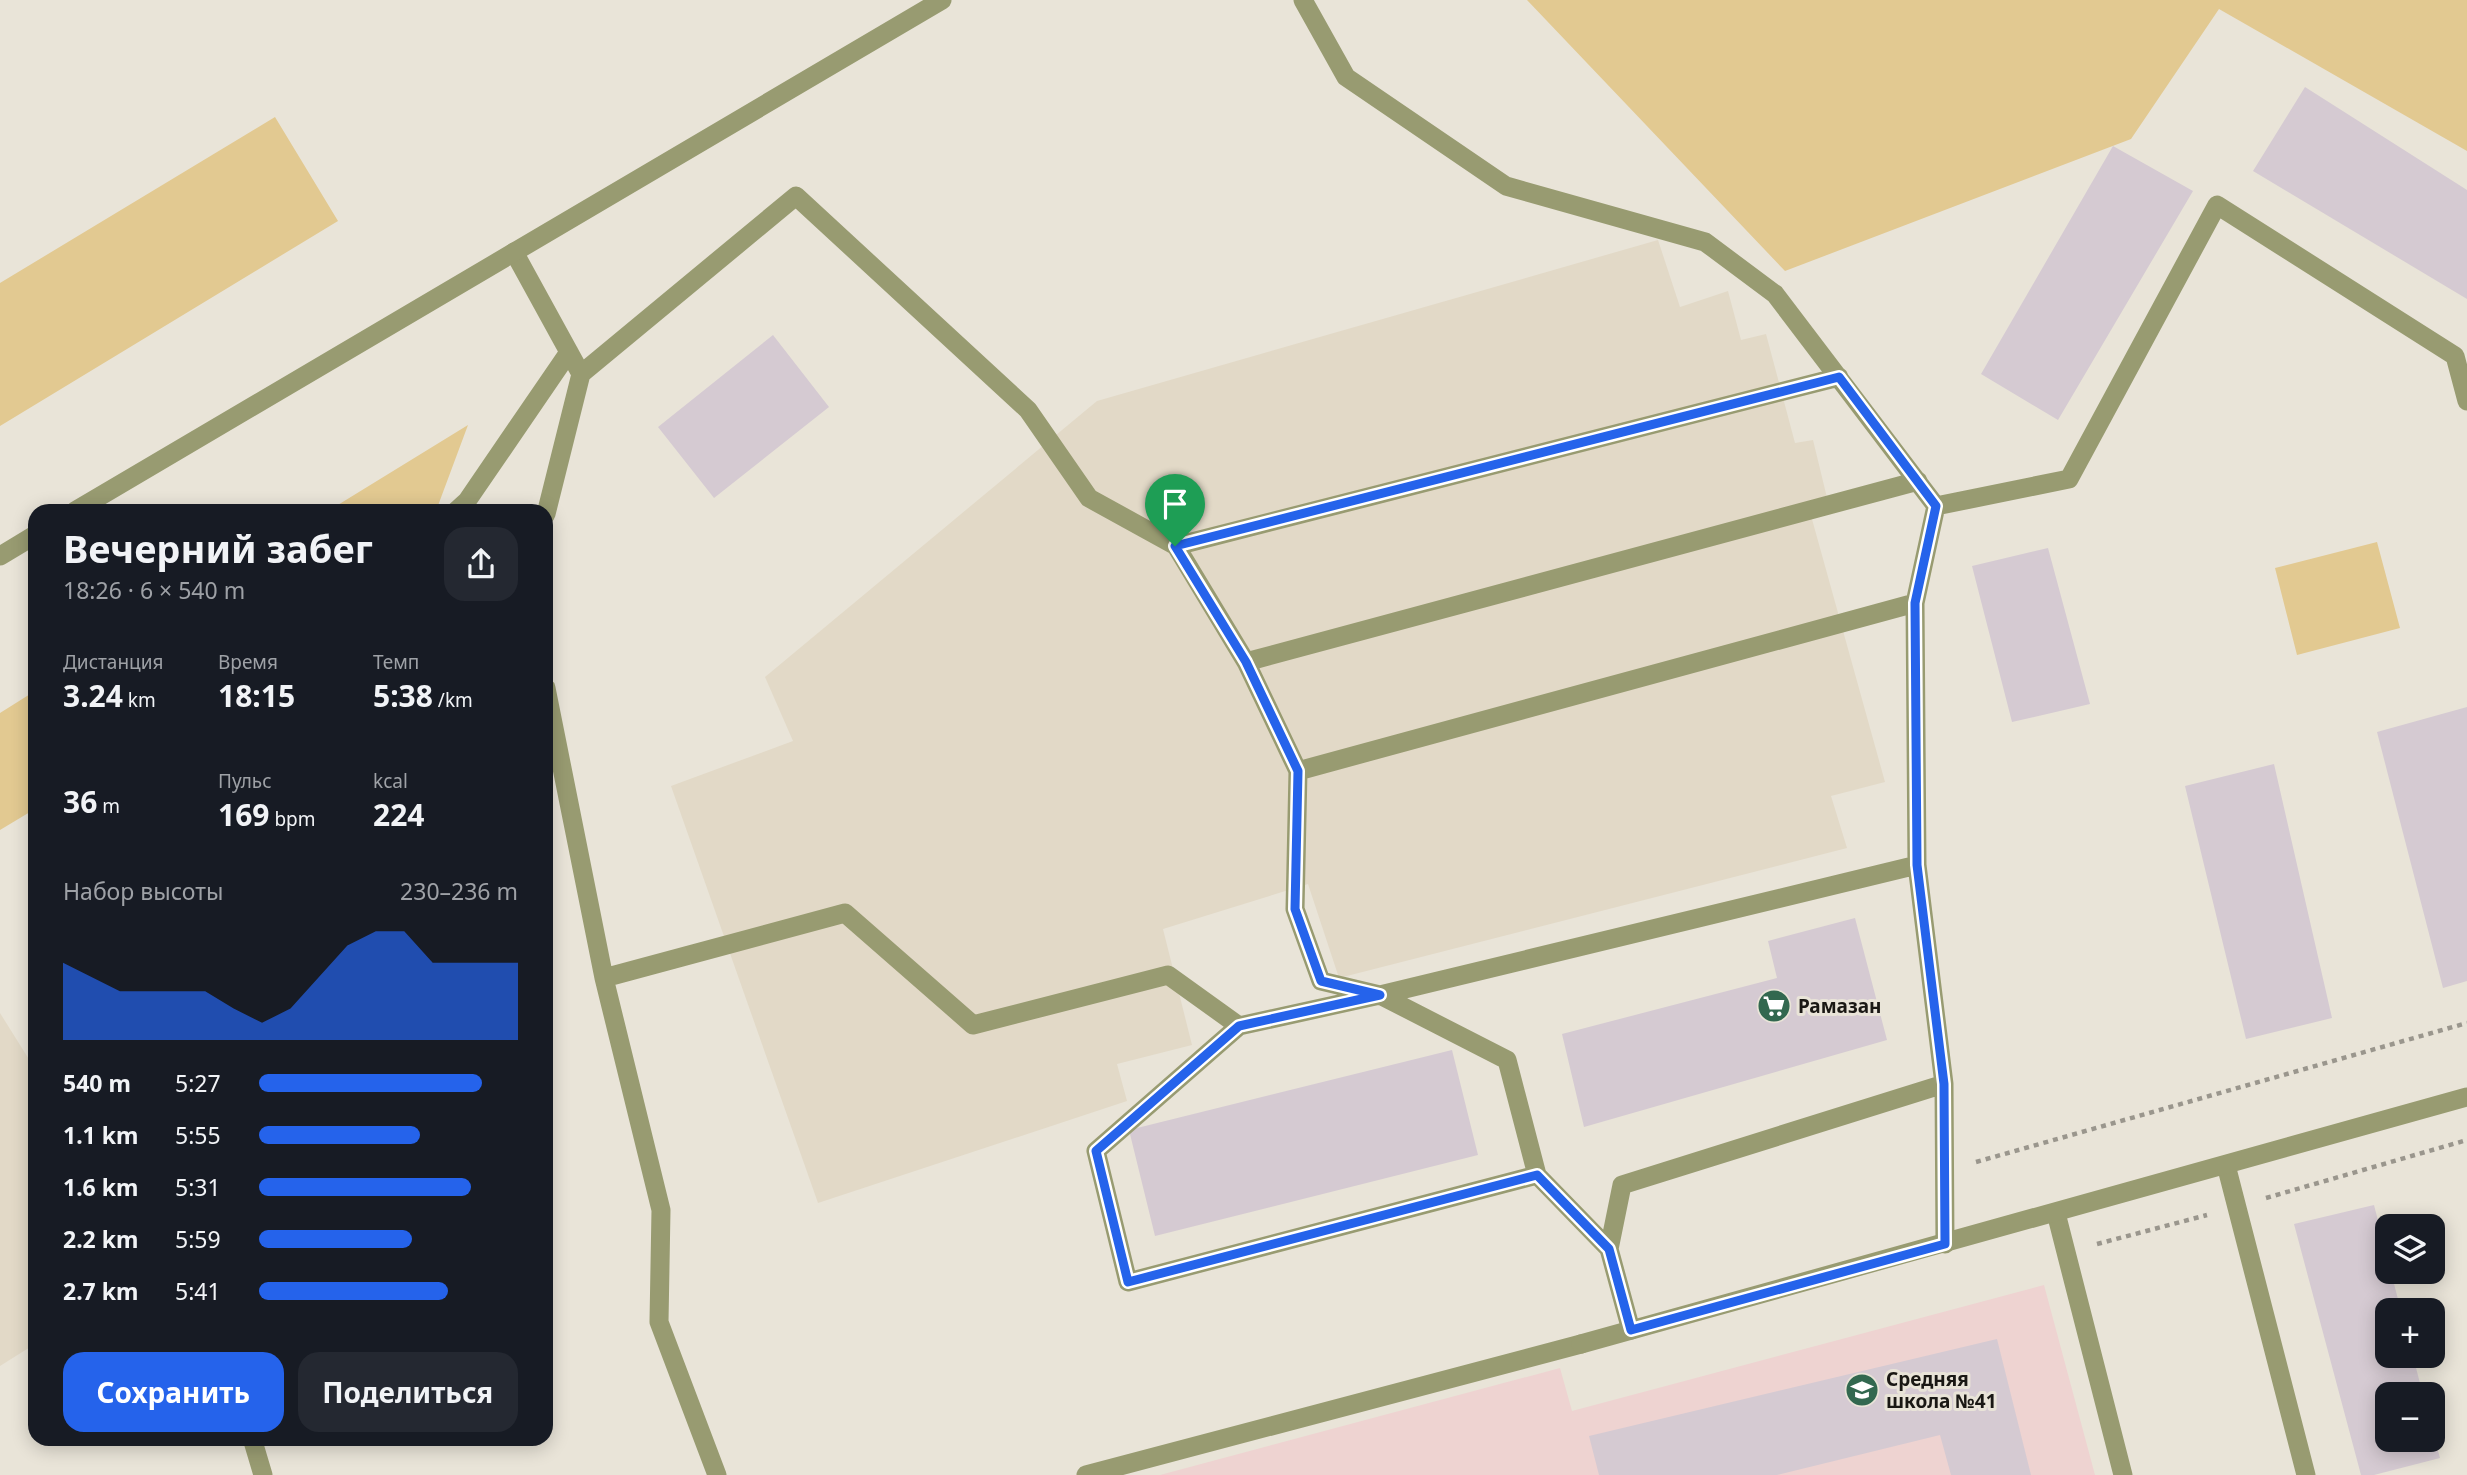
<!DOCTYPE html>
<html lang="ru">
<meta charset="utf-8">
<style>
:root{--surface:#171b24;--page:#242831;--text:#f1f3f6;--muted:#9ea1a6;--accent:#2563eb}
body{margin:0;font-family:"Noto Sans",sans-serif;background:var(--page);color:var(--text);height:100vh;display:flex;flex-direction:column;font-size:26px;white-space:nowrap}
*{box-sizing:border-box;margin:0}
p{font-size:23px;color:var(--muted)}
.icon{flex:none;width:38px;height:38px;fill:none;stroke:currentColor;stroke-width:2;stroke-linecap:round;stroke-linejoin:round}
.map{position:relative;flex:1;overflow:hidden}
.panel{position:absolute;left:28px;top:504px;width:525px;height:942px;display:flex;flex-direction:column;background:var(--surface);border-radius:21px;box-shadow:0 4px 18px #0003}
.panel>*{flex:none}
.fabs{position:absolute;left:2375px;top:1214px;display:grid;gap:14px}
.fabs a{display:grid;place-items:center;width:70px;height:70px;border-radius:14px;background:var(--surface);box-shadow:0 4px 18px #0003;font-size:35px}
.pin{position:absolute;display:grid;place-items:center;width:60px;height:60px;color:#fff;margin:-72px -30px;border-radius:50% 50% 50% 0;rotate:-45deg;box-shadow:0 0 7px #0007}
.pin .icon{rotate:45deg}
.round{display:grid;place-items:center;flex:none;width:74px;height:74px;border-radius:21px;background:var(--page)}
.headline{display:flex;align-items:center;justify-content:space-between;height:119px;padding:0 35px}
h1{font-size:38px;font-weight:700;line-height:52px}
.metrics{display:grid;grid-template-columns:repeat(3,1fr);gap:10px;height:119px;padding:7px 35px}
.metrics div{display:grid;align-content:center}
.metrics b{font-size:30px;font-weight:700}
.metrics small{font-size:19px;font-weight:400}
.metrics p{font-size:19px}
.chart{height:196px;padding:14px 35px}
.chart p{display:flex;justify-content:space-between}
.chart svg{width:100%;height:126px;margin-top:7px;fill:var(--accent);opacity:.7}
.action{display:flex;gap:14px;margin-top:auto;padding:14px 35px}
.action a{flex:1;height:80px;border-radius:21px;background:var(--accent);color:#fff;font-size:28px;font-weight:700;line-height:80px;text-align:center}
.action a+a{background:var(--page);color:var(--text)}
ul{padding:0 35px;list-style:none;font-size:23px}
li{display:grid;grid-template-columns:112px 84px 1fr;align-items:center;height:52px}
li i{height:18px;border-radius:9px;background:var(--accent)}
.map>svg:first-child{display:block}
</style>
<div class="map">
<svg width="2467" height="1475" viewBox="0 0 2467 1475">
<rect width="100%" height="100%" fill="#e9e4d8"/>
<path fill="#e2d9c7" d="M1658,240L1680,307L1728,291L1741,340L1766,334L1795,443L1813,440L1829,506L1810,512L1885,782L1831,796L1847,848L1339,978L1308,884L1163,929L1192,1045L1117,1064L1127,1101L818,1203L671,786L793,741L765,677L1097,401Z
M0,1013L35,1069V1344L0,1366Z"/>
<path fill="#eed3d1" d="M2044,1285L2095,1475H1160L1560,1368L1572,1411Z"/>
<path fill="#e2c991" d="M1527,0H2467V151L2219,9L2131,139L1785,271Z
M275,117L338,221L0,426V283Z
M468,425L436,511H328Z
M2377,542L2400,628L2297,655L2275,568Z
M35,691V809L0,830V713Z"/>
<path fill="#d5cad2" d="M2305,87L2467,190V299L2253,171Z
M2113,146L2193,191L2058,420L1981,374Z
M773,335L829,407L714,498L658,427Z
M2048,548L2090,704L2012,722L1972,566Z
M2467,707V981L2443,988L2377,732Z
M2274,764L2332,1018L2246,1039L2185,786Z
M1855,918L1887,1040L1584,1127L1562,1034L1777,978L1768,941Z
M1452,1050L1478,1155L1155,1236L1129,1130Z
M2374,1205L2387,1256V1272H2391L2401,1311H2387V1356H2413L2423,1395H2387V1440H2432L2433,1433L2440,1458L2374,1475H2361L2294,1224Z
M1997,1339L2031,1475H1951L1940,1435L1777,1475H1599L1589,1436Z"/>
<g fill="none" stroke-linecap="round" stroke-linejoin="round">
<path stroke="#9a968d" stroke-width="4.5" stroke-dasharray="5 5" stroke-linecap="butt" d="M1976,1162L2467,1023
M2266,1198L2467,1140
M2097,1244L2207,1215"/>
<path stroke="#989b71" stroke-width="19" d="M1303,0L1346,77L1506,186L1705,242L1775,294L1936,506
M514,252L581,374L546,514
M581,374L796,196L1028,410L1089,498L1176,546L1246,662L1298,771L1295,909L1321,981L1380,995L1917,865
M456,511L467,501L569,352
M1176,546L1839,377
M1246,662L1918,481
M546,688L604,978L661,1210L659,1322L717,1475
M1298,771L1915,603
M604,978L845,913L973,1025L1168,975L1239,1026L1380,995L1507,1060L1537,1175L1609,1249
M1239,1026L1096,1151L1128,1282L1537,1175
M2226,1165L2306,1475
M2056,1213L2123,1475
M1945,1244L1944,1084L1917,865L1915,603L1936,506L2069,479L2217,205L2455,356L2467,401
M1631,1330L1609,1249L1622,1185L1944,1084
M252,1438L263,1475
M1086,1475L1581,1344"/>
<path stroke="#989b71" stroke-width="19" d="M75,511L942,0
M0,556L35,535
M1581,1344L2467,1097"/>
</g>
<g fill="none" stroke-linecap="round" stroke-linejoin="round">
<defs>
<path id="route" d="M1839,377L1936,506L1915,603L1917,865L1944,1084L1945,1244L1631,1330L1609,1249L1537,1175L1128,1282L1096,1151L1239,1026L1380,995L1321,981L1295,909L1298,771L1246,662L1175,546Z"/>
</defs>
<use href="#route" stroke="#fff" stroke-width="14"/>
<use href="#route" stroke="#2563eb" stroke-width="9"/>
</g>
<defs>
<symbol id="supermarket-disc" viewBox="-11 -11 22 22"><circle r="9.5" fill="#32684f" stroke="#e9e4d8"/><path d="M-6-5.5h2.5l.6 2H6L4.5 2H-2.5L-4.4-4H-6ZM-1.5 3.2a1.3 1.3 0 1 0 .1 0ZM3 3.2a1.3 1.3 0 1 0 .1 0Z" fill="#fff"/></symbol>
<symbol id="school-disc" viewBox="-11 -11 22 22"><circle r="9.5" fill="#32684f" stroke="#e9e4d8"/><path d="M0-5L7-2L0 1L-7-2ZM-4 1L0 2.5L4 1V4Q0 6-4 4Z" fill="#fff"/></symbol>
</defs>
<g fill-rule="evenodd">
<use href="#supermarket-disc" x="1755" y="987" width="38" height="38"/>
<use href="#school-disc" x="1843" y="1371" width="38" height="38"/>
</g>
<g text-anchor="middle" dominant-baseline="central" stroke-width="6" stroke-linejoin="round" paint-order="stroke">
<g font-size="19" font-weight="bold" fill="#1a1814" stroke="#e9e4d8" text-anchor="start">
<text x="1798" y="1006">Рамазан</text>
<text x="1886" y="1379">Средняя<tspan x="1886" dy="22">школа №41</tspan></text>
</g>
</g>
</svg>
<div class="fabs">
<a><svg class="icon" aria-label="layers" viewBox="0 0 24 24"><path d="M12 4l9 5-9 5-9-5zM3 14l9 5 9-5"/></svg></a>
<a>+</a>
<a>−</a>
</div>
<div class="pin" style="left:1175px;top:546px;background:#1e9e55"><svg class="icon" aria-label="arrive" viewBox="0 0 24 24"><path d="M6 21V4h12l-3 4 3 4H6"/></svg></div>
<section class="panel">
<div class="headline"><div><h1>Вечерний забег</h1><p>18:26 · 6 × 540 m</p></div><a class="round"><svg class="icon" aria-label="share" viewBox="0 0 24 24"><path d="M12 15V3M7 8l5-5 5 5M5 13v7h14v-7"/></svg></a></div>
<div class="metrics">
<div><p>Дистанция</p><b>3.24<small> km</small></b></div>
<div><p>Время</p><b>18:15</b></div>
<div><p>Темп</p><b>5:38<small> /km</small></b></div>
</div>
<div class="metrics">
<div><b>36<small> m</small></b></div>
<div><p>Пульс</p><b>169<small> bpm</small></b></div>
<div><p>kcal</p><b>224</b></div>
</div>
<div class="chart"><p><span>Набор высоты</span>230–236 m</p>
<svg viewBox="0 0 160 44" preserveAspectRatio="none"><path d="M0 44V17L10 22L20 27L30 27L40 27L50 27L60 33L70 38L80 33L90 22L100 11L110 6L120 6L130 17L140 17L150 17L160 17V44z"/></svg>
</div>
<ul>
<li><b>540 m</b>5:27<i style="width:86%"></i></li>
<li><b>1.1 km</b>5:55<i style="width:62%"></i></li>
<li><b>1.6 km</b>5:31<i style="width:82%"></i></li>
<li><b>2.2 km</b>5:59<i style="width:59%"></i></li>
<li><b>2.7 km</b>5:41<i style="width:73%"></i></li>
</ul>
<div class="action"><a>Сохранить</a><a>Поделиться</a></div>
</section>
</div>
